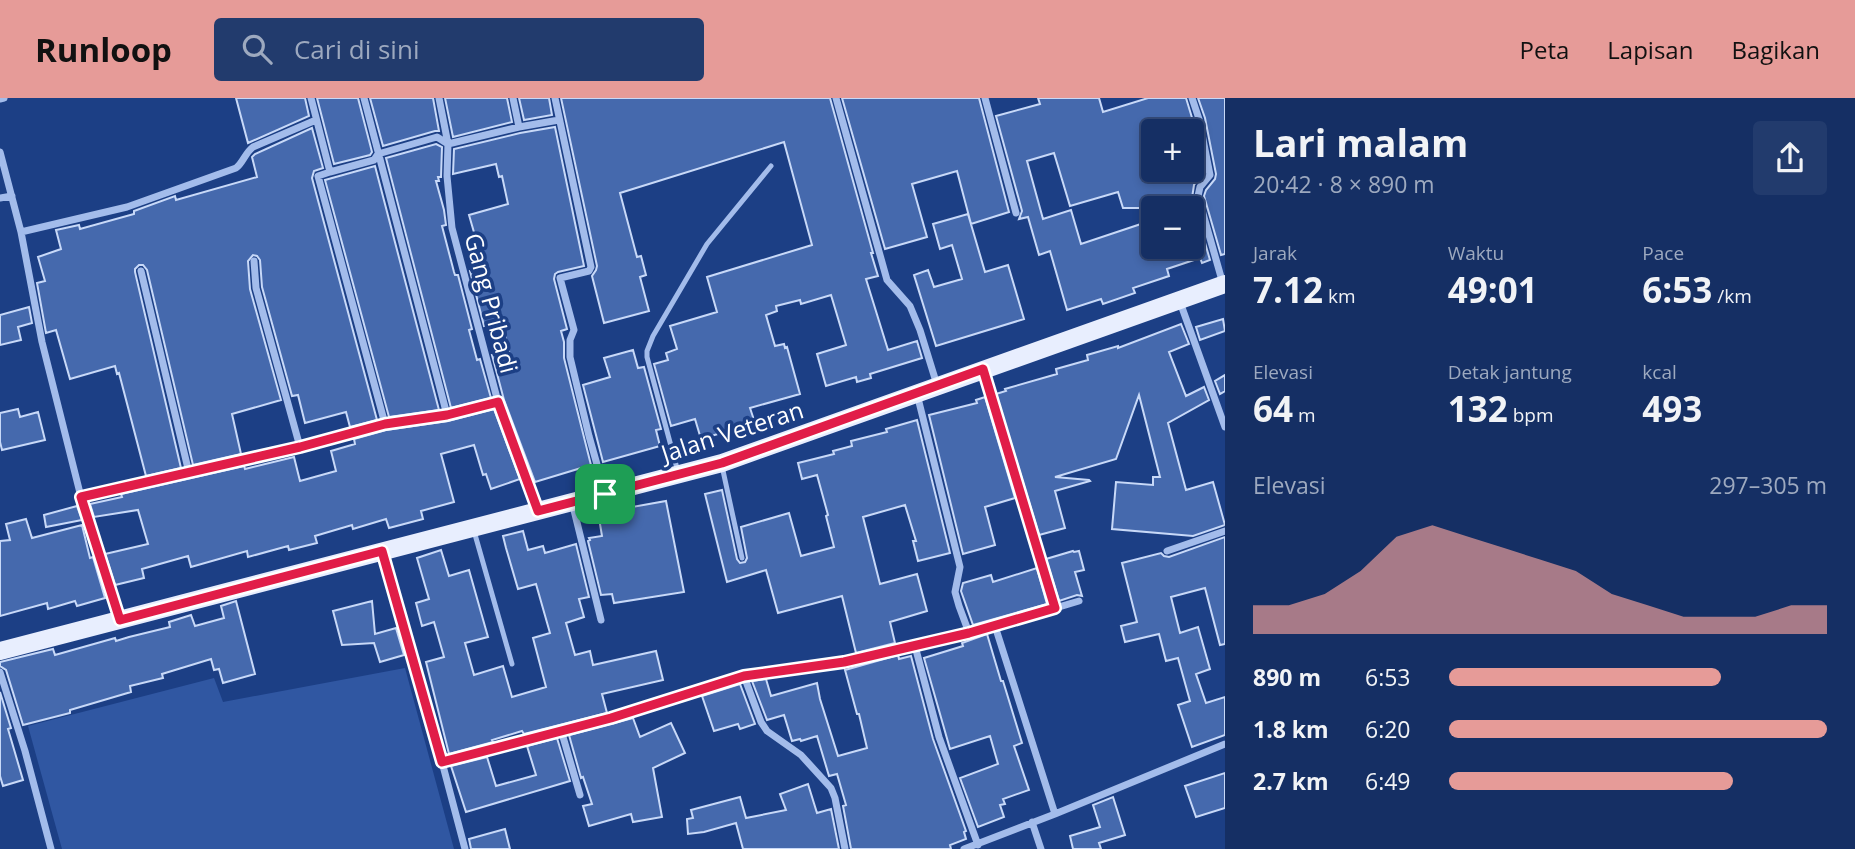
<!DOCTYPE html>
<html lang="id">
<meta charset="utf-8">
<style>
:root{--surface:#152f64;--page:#223b6d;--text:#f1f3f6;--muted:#9da9bf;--line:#344a78;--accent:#e69b98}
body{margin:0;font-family:"Open Sans",sans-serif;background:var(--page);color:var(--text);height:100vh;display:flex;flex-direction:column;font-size:26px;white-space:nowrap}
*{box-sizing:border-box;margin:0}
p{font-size:23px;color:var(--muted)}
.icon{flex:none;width:38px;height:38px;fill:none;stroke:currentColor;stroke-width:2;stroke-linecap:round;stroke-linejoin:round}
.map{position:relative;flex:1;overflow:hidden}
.details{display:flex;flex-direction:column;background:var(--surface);width:630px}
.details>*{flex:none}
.buttons{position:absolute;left:1141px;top:21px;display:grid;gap:14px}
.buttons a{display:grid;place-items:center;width:63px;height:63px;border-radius:7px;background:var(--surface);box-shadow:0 4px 10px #0003,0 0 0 2px var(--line);font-size:35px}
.pin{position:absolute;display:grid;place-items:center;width:60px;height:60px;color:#fff;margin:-30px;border-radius:14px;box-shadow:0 4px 10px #0006}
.round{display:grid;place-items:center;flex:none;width:74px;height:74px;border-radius:7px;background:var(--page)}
.overview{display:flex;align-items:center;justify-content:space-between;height:119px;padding:0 28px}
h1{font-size:38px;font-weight:700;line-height:52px}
.metrics{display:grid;grid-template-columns:repeat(3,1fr);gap:10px;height:119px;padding:7px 28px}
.metrics div{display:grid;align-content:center}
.metrics b{font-size:35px;font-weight:700}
.metrics small{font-size:19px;font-weight:400}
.metrics p{font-size:19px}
.chart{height:196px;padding:14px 28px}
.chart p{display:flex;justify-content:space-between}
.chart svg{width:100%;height:126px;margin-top:7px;fill:var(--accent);opacity:.7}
ul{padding:0 28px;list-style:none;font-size:23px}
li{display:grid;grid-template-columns:112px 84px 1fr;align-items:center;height:52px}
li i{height:18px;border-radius:9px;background:var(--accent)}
header{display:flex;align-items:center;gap:42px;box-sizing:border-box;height:98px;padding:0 35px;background:var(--accent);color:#111}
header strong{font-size:33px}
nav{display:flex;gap:38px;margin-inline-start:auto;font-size:24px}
.search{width:490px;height:63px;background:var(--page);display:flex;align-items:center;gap:18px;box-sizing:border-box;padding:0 24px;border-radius:7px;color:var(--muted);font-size:26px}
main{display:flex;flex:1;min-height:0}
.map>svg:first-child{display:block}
</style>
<header>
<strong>Runloop</strong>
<div class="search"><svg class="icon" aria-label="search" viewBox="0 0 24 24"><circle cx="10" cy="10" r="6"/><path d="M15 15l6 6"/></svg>Cari di sini</div>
<nav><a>Peta</a><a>Lapisan</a><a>Bagikan</a></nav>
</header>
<main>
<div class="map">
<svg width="1225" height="751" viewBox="0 0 1225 751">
<rect width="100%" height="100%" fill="#1c3f85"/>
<path fill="#3057a2" d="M405,570L454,751H62L28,628L214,580L223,604Z"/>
<path fill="#4569ad" stroke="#c8d9f8" stroke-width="2" fill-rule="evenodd" d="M236,0H305L309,18L248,45Z
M317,0H358L372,54L370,57L334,66Z
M370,0H433L439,33H435L383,48Z
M445,0H507L512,24L453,39Z
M519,0H549L552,17L524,22Z
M561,0H830L873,155H871L878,178L866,181L888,252L917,243L922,260L870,276L871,280L857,284L856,279L826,288L817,256L846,247L831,197L801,206L800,202L776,208L777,213L766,217L775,248L784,246L785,250L787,249L800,296L750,310L755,325L701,341L695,321L671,328L654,266L668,262L666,255L677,251L670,228L717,214L707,179L812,147L784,44L620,95L637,159L641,158L646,177L640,179L649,213L604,225L592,178L596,172L597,168Z
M842,0H979L1009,114L971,126L957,73L912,86L927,139L885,151Z
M1038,0H1099L1103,14L1148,0H1186L1193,23L1203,75L1194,87L1192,100L1210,162L1202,165L1200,160L1167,171L1169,178L1133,190L1135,195L1103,206L1101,201L1067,212L1050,153L1039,157L1028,119L1019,121L1022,113L996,18L1040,6ZM1147,33H1192V72H1153V62L1149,48L1151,47ZM1054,55L1070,108L1118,94L1123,110H1192V149H1153V122L1081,146L1071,112L1043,121L1027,63Z
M1198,0H1225V156L1221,157L1204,98L1206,92L1215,81L1216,76L1205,20Z
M555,29L584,168L558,174L555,176L554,181L567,231L561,233L564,244V260L591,367L535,384L504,302L492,257L509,253L501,223L484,228L470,173L484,169L469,117L508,106L502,78L499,79L496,66L453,76L454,51L520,35Z
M312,30L323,70L314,73L312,80L377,322L350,329L346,314L305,325L298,297L292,298L262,189L260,162L257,158L253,157L248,163L250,191L281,302L232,316L241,356L193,367L147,172L143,167H139L135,171V174L181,370L146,378L119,275L117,276L115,268L70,281L56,232L46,235L37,185L45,183L38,159L61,151L56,132L79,127L80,131L134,116V113L175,98L176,102L257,79L252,59L255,56Z
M436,46L442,49L441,79H438L439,83H436L444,112L446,127L442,128L454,174L455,177H458L472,231L469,232L477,262L480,261L491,300L451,310L386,60Z
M375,68L439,312L389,319L325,82Z
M968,116L985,174L1008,167L1024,221L936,248L914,177L928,172L934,189L962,181L952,147L940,151L933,126Z
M29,209L32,225L18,229L21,242L0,247V217Z
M1223,221L1225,233L1200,242L1196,229Z
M1181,226L1189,246L1169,254L1186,298L1204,289L1209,302L1168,325L1186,392L1213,384L1225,427L1193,438L1112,431L1116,384L1153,387V379H1160L1139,297L1116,361L1055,379L1089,382L1090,383L1055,393L1065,430L1039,437L996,296L1006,293L1005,291L1057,276L1056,271L1088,262L1087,257L1118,248V250Z
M633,252L638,270L644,269L661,331L656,332L660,348L603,364L583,287L610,279L604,260Z
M1225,277V293L1220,296L1215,283Z
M985,299L1015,400L985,409L995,447L963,456L929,317L977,305L976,302Z
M18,311L20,319L38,314L45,342L2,352L0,344V315Z
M494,311L520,381L491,391L486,376L483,377L474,347L441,356L454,404L421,413L423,421L389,430L386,421L353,431L352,427L315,438L317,445L289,452L288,448L248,459L247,453L191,469L188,458L142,471L144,480L115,487L105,456L148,446L138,412L94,419L90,406L122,399L121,396L244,368L245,371L294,359L300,383L336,373L331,353L355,346L354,341L386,332L448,323Z
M917,322L950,455L918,463L913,443H916L905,407L863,419L880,486L917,476L927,513L890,524L895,545L856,555L842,498L778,515L766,472L727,484L705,396L722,392L737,461L740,465L745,464L747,460L741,429L789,415L801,458L834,449L826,418L828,417L817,377L802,381L798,365L834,356L833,353L852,348L851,343L887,334L886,331Z
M666,403L684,494L614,505L612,496L601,497L588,443L590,442L589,440L602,438L599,420L633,415L632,409Z
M77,408L82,422L46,429L44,417Z
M26,421L32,440L82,427L90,460L93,459L105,500L77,508L75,503L48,511L47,505L0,518V443L10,442L6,426Z
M523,433L528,452L543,448L545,455L576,446L589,499L579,501L584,519L566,525L575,557L590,553L593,567L656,553L663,582L602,596L607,615L524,636L522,633L492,642L493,644L449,656L426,564L444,559L434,524L422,528L416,505L429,501L417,460L441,452L449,478L469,472L488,539L465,545L474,577L503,568L512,599L546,589L533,540L550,535L536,486L518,491L506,450L503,438Z
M1225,439V546L1220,547L1205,490L1171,499L1180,535L1198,529L1210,571L1196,576L1206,605L1225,599V637L1192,649L1178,607L1190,603L1178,560L1166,563L1159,536L1125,544L1121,528L1137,524L1122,465L1161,455L1164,458L1169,459Z
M1073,453L1074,454L1079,453L1084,472L1075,474L1082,498L1077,497L1059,503L1046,461Z
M1037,470L1047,506L973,527L961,493L963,485L991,477L993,484Z
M236,503L255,576L223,585L219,571L214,572L211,561L162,576L163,580L130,588L131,594L70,612V615L23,627L6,572L0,568V564L53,551L55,557L115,540L116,543L129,539L170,529L169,524L191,517L195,528L224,520L221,508Z
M372,503L375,536L396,530L404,557L380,564L374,545L342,547L333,513Z
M987,536L1001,583H1003L1022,645L1014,648L1029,692L1003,701L1005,706L1000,707L1004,719L978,729L960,680L998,666L990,638L950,651L924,560L963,548L962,545Z
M898,557L899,561L911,558L933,641L966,733L964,734L966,741L950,747L951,751H851L843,708L846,707L837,676L829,678L817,638L801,643L800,641L792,643L784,617L767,622L752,583L766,581L771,598L817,585L820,601L838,658L867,650L859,616H857L845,572Z
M740,586L755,626L740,631L738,626L714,633L702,598Z
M0,594L11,630L8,631L23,682L3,688L0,678Z
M633,620L640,639L671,625L685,655L653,670L662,719L633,724L631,716L589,728L583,708L592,706L583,679L581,680L569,637Z
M557,640L570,683L466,714L451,668L487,659L496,688L536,677L527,648Z
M1225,675V710L1196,719L1185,688Z
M808,686L817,715L831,711L839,751H743L736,725L704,734L688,736L687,721L693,720L691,712L740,699L746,720L786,712L780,696Z
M1113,699L1125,737L1099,745L1101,751H1073L1070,738L1100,729L1093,707Z
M505,731L510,751H471L469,741Z"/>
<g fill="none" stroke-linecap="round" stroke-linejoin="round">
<path stroke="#a3bceb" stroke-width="5" d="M722,368L742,460
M678,374L647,259V253L653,238L707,146L771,68
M474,433L512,566"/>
<path stroke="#a3bceb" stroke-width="7" d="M311,0L330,74L318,78L385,326
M364,0L447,317
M439,0L448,46L447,78L452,130L498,304L538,412
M513,0L519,29
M555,0L591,169L589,173L560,180L574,232L570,242V259L589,338L605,395
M836,0L887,182L910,208L920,232L937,287
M985,0L1016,115
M1192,0L1199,21L1210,77L1200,89L1198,98L1223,186
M0,1L4,0
M0,54L21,134L42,244L81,399L119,521
M330,74L374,62L378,56L437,39L448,46L519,29L559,22
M0,100L12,98
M21,134L127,109L236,70C243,65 245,55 253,49L316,22
M254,163L256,190L300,349
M141,173L189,375
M1180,204L1225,329
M983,273L1055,510
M917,296L960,469L955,494L959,508L969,535
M81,399L300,349L385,326L447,317L498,304
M572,404L601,522
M1167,453L1225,433
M383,455L442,664L465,751
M995,528L1079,503
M915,548L939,639L978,747
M0,574L25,653L51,751
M744,578L761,624L767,633L801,657L831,690L835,700L845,751
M561,632L580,697
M442,664L611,620L744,578L844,564L995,528L1055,716
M1032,724L1041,751
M964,751L1055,716L1225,646"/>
<path stroke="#e8eefe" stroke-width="18" d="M0,553L722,365L1225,186"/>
</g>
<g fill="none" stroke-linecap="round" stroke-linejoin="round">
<defs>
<path id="route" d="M983,271L1055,510L969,535L844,564L744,578L611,620L442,664L382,453L120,522L81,399L300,349L385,326L447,317L498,304L538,413L722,365Z"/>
</defs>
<use href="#route" stroke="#fff" stroke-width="14"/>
<use href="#route" stroke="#e11d48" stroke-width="9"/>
</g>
<g text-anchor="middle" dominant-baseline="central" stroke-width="7" stroke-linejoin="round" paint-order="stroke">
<g font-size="24" fill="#fff" stroke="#1c3f85">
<text transform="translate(492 205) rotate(75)">Gang Pribadi</text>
<text transform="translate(732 333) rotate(-18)">Jalan Veteran</text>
</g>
</g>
</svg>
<div class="buttons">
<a>+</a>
<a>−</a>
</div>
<div class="pin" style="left:605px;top:396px;background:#1e9e55"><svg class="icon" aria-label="arrive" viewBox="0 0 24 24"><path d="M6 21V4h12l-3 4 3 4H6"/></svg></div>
</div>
<section class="details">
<div class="overview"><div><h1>Lari malam</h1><p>20:42 · 8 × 890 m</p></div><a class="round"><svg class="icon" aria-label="share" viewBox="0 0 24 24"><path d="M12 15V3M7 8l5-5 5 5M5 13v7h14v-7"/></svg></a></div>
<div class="metrics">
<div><p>Jarak</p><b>7.12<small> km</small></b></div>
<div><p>Waktu</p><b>49:01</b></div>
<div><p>Pace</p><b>6:53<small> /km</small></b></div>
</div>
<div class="metrics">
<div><p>Elevasi</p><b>64<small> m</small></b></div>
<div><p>Detak jantung</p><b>132<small> bpm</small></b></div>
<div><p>kcal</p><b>493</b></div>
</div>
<div class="chart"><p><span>Elevasi</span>297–305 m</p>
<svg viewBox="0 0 160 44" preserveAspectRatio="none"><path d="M0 44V34L10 34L20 30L30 22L40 10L50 6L60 10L70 14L80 18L90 22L100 30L110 34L120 38L130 38L140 38L150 34L160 34V44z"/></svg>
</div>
<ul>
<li><b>890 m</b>6:53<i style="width:72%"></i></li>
<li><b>1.8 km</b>6:20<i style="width:100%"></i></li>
<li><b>2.7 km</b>6:49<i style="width:75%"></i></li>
</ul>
</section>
</main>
